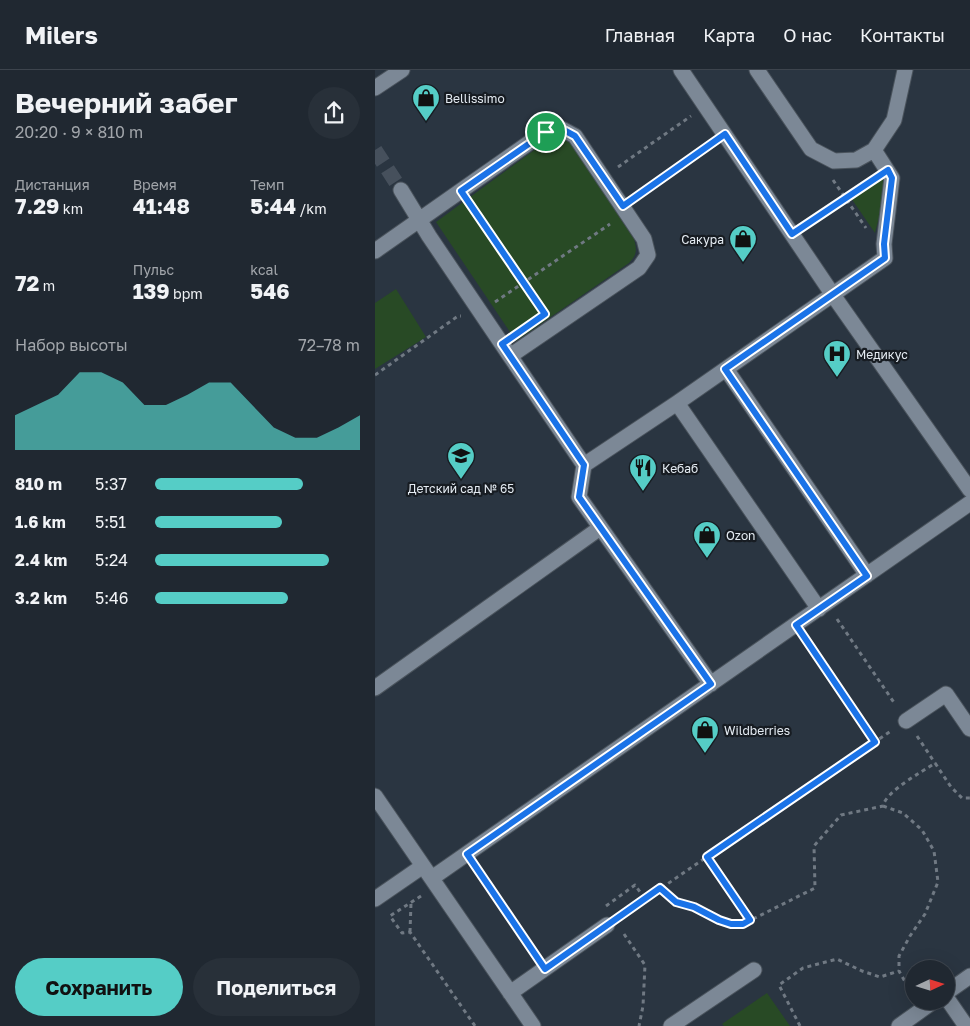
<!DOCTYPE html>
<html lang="ru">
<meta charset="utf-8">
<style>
:root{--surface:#202831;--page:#283039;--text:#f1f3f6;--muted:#a2a6ab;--line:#3d444d;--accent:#55cdc6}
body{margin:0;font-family:"Golos Text",sans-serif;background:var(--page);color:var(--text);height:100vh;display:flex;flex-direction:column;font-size:19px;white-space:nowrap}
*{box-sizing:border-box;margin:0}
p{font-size:16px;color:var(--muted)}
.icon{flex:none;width:28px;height:28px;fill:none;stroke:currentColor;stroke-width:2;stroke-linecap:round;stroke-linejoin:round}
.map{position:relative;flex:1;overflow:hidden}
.side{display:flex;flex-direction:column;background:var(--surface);width:375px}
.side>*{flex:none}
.needle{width:32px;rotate:86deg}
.tools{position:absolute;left:530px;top:890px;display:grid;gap:10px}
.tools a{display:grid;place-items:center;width:50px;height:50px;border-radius:50%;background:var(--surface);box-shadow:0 5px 20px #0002,0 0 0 1px var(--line);font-size:25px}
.pin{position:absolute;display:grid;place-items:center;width:42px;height:42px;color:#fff;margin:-21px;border:2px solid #fff;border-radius:50%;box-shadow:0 1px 5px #0007}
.round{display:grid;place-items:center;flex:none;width:52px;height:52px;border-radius:26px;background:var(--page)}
.headline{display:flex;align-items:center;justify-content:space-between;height:85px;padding:0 15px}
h1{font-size:28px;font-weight:700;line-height:38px}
.figures{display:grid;grid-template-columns:repeat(3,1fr);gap:8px;height:85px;padding:5px 15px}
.figures div{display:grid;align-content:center}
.figures b{font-size:21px;font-weight:700}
.figures small{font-size:14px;font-weight:400}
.figures p{font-size:14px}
.chart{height:140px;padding:10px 15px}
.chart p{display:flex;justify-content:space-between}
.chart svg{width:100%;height:90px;margin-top:5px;fill:var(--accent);opacity:.7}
.primary-button{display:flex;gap:10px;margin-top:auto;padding:10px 15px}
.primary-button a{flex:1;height:58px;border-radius:30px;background:var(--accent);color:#111;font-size:20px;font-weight:700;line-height:58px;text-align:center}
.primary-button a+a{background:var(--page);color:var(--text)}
ul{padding:0 15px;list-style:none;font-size:16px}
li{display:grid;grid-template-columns:80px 60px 1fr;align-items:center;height:38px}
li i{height:12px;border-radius:6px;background:var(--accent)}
header{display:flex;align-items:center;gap:30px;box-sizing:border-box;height:70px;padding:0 25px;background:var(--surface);border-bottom:1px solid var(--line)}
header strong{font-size:24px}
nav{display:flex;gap:28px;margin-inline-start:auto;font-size:18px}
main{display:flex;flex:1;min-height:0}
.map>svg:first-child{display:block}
</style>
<header>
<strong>Milers</strong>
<nav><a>Главная</a><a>Карта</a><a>О нас</a><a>Контакты</a></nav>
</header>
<main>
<section class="side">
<div class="headline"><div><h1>Вечерний забег</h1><p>20:20 · 9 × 810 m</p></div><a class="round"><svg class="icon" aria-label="share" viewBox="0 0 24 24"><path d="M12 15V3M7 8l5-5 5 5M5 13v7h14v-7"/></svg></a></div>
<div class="figures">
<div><p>Дистанция</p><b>7.29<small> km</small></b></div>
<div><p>Время</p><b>41:48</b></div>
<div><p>Темп</p><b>5:44<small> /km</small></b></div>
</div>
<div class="figures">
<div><b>72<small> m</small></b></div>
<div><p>Пульс</p><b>139<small> bpm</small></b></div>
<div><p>kcal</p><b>546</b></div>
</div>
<div class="chart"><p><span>Набор высоты</span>72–78 m</p>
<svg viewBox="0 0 160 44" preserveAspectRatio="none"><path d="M0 44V27L10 22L20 17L30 6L40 6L50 11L60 22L70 22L80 17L90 11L100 11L110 22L120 33L130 38L140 38L150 33L160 27V44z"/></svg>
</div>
<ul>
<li><b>810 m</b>5:37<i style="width:72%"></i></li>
<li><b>1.6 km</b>5:51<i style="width:62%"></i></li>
<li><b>2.4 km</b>5:24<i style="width:85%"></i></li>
<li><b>3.2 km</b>5:46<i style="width:65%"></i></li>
</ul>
<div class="primary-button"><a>Сохранить</a><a>Поделиться</a></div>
</section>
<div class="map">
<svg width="595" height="956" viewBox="0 0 595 956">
<rect width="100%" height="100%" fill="#2a3541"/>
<path fill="#284a25" d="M183,68L191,70L198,76L259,169C262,180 262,185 254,193L141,271L61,152L173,70Z
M511,105L514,109L500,163L476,128Z
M21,219L51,267L0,299V233Z
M392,923L415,956H349L347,954Z"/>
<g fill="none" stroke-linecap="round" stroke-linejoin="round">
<path stroke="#46505c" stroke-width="15" stroke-dasharray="15 8" stroke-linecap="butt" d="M0,80L26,120"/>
<defs>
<path id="minor" d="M306,0L458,225L595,420
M382,0L436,79L459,91L481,90L499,80L519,50L530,0
M0,18L27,0
M26,120L54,166L135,286
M0,181L171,61L187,59L200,66L269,169L273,185L264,198L135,286L209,395
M351,299L492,505
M302,333L444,539
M336,614L204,427L209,395L302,333L510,188L509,174L517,108L499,80
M0,618L225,458
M531,651L571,624L595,659
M0,726L158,956
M57,808L595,433
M0,829L48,796
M135,923L232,855
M571,923L595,906
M571,927L591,956
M296,956L379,900
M524,956L559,931"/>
</defs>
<use href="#minor" stroke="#4a535c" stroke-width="17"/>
<path stroke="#707983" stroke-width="3" stroke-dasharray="4 4" stroke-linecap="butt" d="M243,97L316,46
M458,110L491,158
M262,125L335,75
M96,136L168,240
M432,154L498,110
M120,232L235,154
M0,305L83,246H86
M462,549L520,634
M431,570L500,672
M542,666L560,693
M508,736L528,743L547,760L559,781L563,812L550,844L535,866L524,886V901L537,924
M332,787L375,850
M102,799L159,882
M285,818L301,832L319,837L356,854H368L440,818L439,776L466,745L508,736C511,721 547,702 560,693L576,717L587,728H595
M46,826L15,846L27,863L35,862L100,956
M231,836L260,815L270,829
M247,845L516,661
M35,862L36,833
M249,864L270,895L268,936L264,956
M425,956L404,915L428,898L462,889L487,901L505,907L524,901"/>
<use href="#minor" stroke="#7c8896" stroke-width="15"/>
</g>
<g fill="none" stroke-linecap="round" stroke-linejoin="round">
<defs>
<path id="route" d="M187,59L200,66L248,136L350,64L417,164L513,100L517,108L509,174L510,188L350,299L492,506L421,555L500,672L332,787L375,850L368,854H356L344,850L319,837L301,832L285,818L170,899L92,784L336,614L204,427L209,395L127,274L170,244L86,121L171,62Z"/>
</defs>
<use href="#route" stroke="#fff" stroke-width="10"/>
<use href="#route" stroke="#1a73e8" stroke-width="6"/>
</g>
<defs>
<symbol id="shop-pin" viewBox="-11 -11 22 30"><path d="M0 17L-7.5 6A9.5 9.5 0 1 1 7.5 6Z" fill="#55cdc6" stroke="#171c22"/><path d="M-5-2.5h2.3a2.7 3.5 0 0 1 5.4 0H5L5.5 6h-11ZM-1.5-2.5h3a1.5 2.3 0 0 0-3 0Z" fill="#111"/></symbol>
<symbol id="hospital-pin" viewBox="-11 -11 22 30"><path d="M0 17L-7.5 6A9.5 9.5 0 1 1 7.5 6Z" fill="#55cdc6" stroke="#171c22"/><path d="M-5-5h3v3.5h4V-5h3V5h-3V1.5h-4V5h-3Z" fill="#111"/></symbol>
<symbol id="school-pin" viewBox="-11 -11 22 30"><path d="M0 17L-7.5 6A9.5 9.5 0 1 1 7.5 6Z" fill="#55cdc6" stroke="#171c22"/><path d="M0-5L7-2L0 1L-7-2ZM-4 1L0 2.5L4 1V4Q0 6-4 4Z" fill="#111"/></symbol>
<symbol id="restaurant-pin" viewBox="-11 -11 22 30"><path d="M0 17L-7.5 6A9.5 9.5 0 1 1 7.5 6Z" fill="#55cdc6" stroke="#171c22"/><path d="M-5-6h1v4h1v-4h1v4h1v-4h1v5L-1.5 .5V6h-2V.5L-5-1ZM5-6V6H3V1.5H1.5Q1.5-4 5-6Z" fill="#111"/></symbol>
</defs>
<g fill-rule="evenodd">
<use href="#shop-pin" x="35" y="12" width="32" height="43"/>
<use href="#shop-pin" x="352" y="153" width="32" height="43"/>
<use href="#hospital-pin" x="446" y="268" width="32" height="43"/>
<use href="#school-pin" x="70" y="370" width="32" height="43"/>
<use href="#restaurant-pin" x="252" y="382" width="32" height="43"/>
<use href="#shop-pin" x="316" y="449" width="32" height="43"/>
<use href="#shop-pin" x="314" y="644" width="32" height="43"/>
</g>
<g text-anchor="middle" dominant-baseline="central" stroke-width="4.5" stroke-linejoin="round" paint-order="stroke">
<g font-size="12" fill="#e5ecf3" stroke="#171c22" text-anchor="start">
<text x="70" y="28">Bellissimo</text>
<text x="349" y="169" text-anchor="end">Сакура</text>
<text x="481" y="284">Медикус</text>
<text x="287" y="398">Кебаб</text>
<text x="86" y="418" text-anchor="middle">Детский сад № 65</text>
<text x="351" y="465">Ozon</text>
<text x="349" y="660">Wildberries</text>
</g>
</g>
</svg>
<div class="tools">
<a><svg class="needle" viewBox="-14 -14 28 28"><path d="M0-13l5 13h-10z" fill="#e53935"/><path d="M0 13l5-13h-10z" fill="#a2a6ab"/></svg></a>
</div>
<div class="pin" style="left:171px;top:62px;background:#1e9e55"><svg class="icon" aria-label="arrive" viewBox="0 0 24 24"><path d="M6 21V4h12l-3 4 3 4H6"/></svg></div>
</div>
</main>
